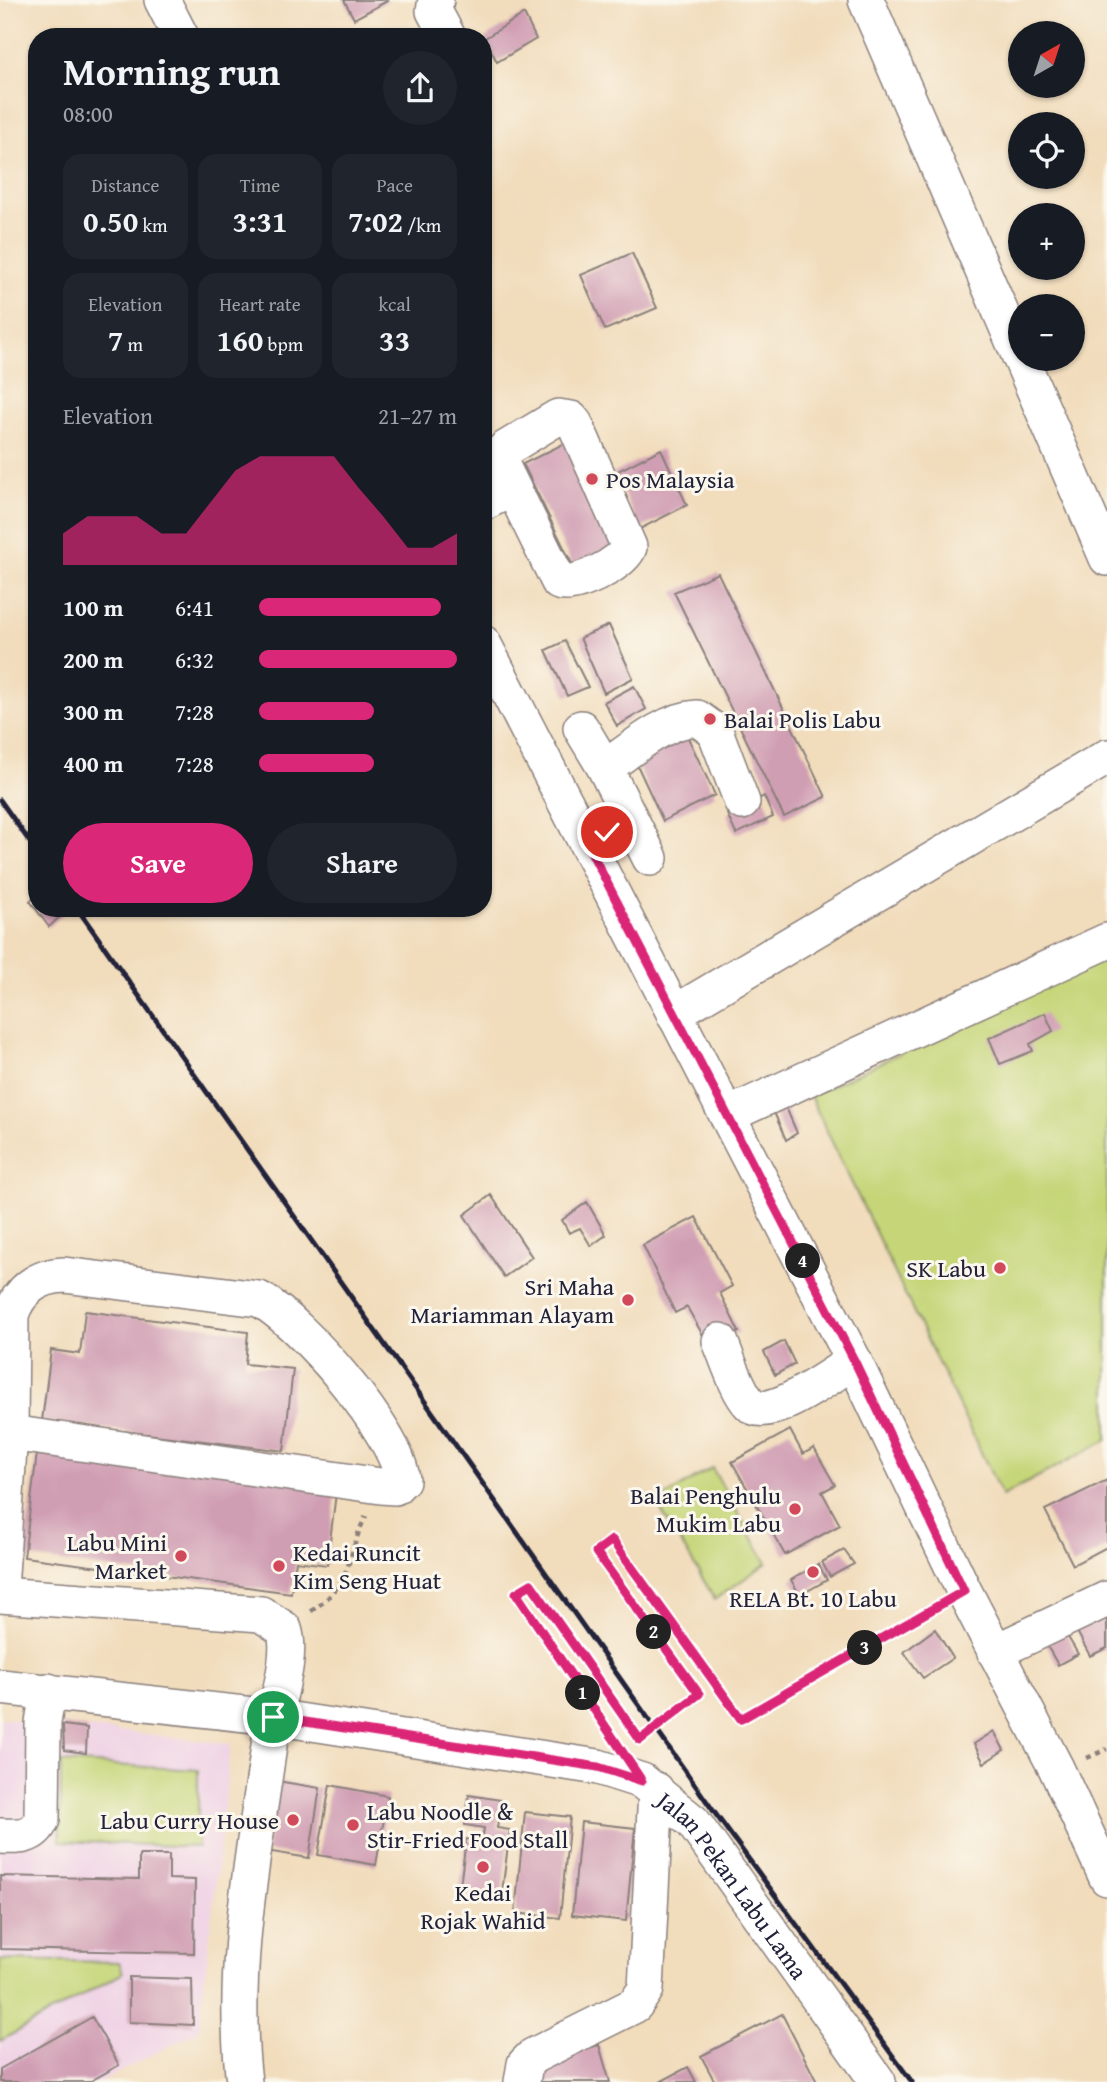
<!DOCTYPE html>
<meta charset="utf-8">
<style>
:root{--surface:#171b24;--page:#20242c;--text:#f1f3f6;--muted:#9ea1a6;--accent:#db2777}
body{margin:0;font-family:"Gentium Book Plus",serif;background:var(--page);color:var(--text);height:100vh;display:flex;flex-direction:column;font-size:26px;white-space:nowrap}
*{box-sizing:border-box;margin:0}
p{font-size:23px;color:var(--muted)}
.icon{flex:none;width:38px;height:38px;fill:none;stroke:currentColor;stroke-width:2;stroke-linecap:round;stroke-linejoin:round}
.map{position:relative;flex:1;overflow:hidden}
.drawer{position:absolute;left:28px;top:28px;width:464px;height:889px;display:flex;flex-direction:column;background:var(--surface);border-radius:28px;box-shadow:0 2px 5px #0004}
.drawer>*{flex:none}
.needle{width:46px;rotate:39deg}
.tools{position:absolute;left:1008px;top:21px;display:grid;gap:14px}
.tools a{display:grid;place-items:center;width:77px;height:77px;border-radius:50%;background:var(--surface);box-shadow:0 2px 5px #0004;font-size:35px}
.pin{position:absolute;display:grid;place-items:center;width:60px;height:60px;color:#fff;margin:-30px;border:4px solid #fff;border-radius:50%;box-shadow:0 2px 7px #0007}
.km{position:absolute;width:35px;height:35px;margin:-18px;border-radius:50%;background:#222;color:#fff;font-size:19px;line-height:35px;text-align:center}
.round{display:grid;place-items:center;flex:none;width:74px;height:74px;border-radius:37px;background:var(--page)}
.head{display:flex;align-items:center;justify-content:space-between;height:119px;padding:0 35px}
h1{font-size:38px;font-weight:800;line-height:52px}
.metrics{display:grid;grid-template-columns:repeat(3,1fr);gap:10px;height:119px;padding:7px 35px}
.metrics div{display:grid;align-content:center;border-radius:18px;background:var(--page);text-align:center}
.metrics b{font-size:30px;font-weight:800}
.metrics small{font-size:19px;font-weight:400}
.metrics p{font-size:19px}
.chart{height:196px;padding:14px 35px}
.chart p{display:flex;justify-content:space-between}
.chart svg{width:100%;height:126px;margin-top:7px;fill:var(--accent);opacity:.7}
.button{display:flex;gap:14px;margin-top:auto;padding:14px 35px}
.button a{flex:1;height:80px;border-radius:42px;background:var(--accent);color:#fff;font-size:28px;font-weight:800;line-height:80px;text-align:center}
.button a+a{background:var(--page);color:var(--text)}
ul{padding:0 35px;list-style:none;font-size:23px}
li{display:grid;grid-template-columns:112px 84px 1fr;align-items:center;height:52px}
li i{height:18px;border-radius:9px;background:var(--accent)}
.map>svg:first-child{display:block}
</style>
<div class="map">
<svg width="1107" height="2082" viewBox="0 0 1107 2082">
<rect width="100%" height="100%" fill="#fbf7ec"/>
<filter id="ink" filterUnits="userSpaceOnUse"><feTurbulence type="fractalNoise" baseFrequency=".0143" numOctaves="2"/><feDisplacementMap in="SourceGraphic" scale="14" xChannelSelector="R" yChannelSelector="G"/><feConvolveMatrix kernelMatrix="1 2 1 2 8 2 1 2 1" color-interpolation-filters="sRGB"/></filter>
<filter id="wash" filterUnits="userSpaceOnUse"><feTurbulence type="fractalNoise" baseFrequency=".00686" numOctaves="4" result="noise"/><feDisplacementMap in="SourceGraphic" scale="28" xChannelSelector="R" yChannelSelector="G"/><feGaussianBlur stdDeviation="1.57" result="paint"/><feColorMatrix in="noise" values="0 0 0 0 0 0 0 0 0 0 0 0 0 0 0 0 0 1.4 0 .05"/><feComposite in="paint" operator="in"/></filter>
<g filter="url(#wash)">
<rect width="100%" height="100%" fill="#f1dcbb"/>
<path fill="#efd0e5" d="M0,1718L231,1744L199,2031L100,2082H0Z"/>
<path fill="#c5d577" stroke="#747c59" stroke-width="2" d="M1107,955V1440L1002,1496L810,1096Z
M712,1468L767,1563L715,1599L656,1502Z
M61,1762L198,1770V1847L60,1841Z
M0,1960L119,1962L123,1973L0,2041Z"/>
<g id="blocks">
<path fill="#d09eb3" d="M344,0H389L354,19Z
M524,14L536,39L497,62L485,38Z
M632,253L657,308L605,330L581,275Z
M567,442L616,544L573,566L523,464Z
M661,449L687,505L640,529L614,473Z
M718,573L826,797L784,817L674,592Z
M609,625L633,678L604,693L580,638Z
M565,641L588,687L567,696L546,650Z
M634,686L646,709L617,726L604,702Z
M684,729L715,795L663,821L632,754Z
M764,796L773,817L736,834L727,814Z
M37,895V908H63L66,911L49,927L30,901Z
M1045,1013L1053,1031L1030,1044L1033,1051L1000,1064L989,1038Z
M782,1098L797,1133L786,1140L770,1103Z
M491,1195L532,1257L504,1277L464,1215Z
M587,1202L606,1235L591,1246L580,1228L569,1233L562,1220Z
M696,1217L732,1286L720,1293L739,1332L709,1346L687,1307L675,1313L643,1245Z
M85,1311L248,1332L245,1364L293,1369L284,1451L42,1421L51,1350L80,1354Z
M784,1341L795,1364L775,1375L764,1352Z
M790,1430L803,1454L814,1448L835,1485L822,1492L840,1525L785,1555L732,1462Z
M38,1445L337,1485L327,1565L296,1561L291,1593L24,1557Z
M1107,1480V1547L1073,1565L1045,1510Z
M844,1550L854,1564L830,1577L822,1562Z
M818,1564L827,1580L800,1595L791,1580Z
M1107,1610V1648L1090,1656L1074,1626Z
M935,1629L953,1658L923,1678L904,1652Z
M1065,1632L1078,1654L1058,1665L1046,1644Z
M63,1725L87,1728L86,1753L64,1750Z
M994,1731L1004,1750L984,1763L974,1744Z
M277,1781L320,1788L309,1858L266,1851Z
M330,1785L388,1796L376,1865L318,1855Z
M469,1795L501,1800L497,1828L510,1830L501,1900L459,1894L466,1839L482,1841L484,1828L465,1825Z
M525,1812L570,1817L560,1918L515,1913Z
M581,1822L635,1828L626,1921L572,1915Z
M139,1855H169V1879L195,1880L194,1953L0,1949V1876L139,1879Z
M129,1977L192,1979L193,2025L129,2022Z
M782,2014L817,2082H715L701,2056Z
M92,2017L119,2065L89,2082H0V2069Z
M599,2045L610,2082H534L529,2065Z
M688,2067L696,2082H660Z"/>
</g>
</g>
<g filter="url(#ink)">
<use href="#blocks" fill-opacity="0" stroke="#8a7f7b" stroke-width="2"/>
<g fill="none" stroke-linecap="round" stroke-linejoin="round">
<defs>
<g id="minor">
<path d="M162,0L181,37"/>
<path d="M436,0L434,11L448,37"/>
<path d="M866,0L1020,357"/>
<path d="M1021,359L1107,558"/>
<path d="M558,417L571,419L575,424L629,547C624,563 575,588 559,582L500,462V455L505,449Z"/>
<path d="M483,503L512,489"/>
<path d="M483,643L854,1361L964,1591L1056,1768L1107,1878"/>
<path d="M581,728L605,768L650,858"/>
<path d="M605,768C632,749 664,720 697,718L715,731L742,802"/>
<path d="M675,1016L688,1005L1107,757"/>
<path d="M728,1115L1107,941"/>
<path d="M720,1341C727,1358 738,1392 750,1404C768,1424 835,1372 854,1361"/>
<path d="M0,1590L10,1433L11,1315C19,1290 38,1276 64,1275L259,1299C300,1320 399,1434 402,1480L395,1487L381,1486L10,1433"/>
<path d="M0,1595L261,1614L284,1629C294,1656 274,1709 270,1739C254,1853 230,1967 244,2082"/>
<path d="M995,1652L1107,1599"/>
<path id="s1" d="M0,1687L273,1717L598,1767L642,1781L693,1822L878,2082"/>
<path d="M0,1836C18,1837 34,1838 42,1819L43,1723L48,1691"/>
<path d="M522,2082L525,2064L533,2056L635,2005L646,1989L656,1790"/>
</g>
</defs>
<use href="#minor" stroke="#8a7f7b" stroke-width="38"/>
<path stroke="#8a7f7b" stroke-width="4.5" stroke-dasharray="5 5" stroke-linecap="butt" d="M311,1611C355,1582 345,1557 366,1516
M714,1685L741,1719L936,1607
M1087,1758L1107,1749"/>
<use href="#minor" stroke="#fff" stroke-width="35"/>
<path stroke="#22223b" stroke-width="5" d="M0,800L37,852
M77,908L717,1816L912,2082"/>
<path stroke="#8a7f7b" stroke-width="4.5" stroke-dasharray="5 5" stroke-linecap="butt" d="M642,1781L516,1593L531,1584L640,1740L699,1694L596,1552L612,1540L714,1685"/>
</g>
</g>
<g fill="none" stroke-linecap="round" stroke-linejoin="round" filter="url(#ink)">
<defs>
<path id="route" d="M273,1717L598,1767L642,1781L516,1593L531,1584L640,1740L699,1694L596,1552L612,1540L741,1719L964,1591L854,1360L586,842L607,832"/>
</defs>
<use href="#route" stroke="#fff" stroke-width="14"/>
<use href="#route" stroke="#db2777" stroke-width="9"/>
</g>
<g fill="#d1495b" stroke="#fbf7ec" stroke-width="2.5">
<circle cx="592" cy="479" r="7"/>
<circle cx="710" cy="719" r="7"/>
<circle cx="1000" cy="1268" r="7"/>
<circle cx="628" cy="1300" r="7"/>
<circle cx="795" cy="1509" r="7"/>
<circle cx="181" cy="1556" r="7"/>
<circle cx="279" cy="1566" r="7"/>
<circle cx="813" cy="1572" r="7"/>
<circle cx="293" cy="1820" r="7"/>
<circle cx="353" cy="1825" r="7"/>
<circle cx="483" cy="1867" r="7"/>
</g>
<g text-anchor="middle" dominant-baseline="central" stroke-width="6" stroke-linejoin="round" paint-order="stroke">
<g font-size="24" fill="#22223b" stroke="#fbf7ec" text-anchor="end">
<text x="606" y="479" text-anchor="start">Pos Malaysia</text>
<text x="724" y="719" text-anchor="start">Balai Polis Labu</text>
<text x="986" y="1268">SK Labu</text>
<text x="614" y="1286">Sri Maha<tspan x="614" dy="28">Mariamman Alayam</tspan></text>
<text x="781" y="1495">Balai Penghulu<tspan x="781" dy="28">Mukim Labu</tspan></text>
<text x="167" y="1542">Labu Mini<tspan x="167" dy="28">Market</tspan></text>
<text x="293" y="1552" text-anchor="start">Kedai Runcit<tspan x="293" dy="28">Kim Seng Huat</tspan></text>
<text x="813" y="1598" text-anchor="middle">RELA Bt. 10 Labu</text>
<text x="367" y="1811" text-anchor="start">Labu Noodle &amp;<tspan x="367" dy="28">Stir-Fried Food Stall</tspan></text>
<text x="279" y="1820">Labu Curry House</text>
<text x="483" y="1892" text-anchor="middle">Kedai<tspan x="483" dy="28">Rojak Wahid</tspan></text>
</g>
<g font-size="24" fill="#22223b" stroke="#fbf7ec">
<text stroke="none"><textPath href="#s1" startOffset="789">Jalan Pekan Labu Lama</textPath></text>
</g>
</g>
</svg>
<div class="tools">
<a><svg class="needle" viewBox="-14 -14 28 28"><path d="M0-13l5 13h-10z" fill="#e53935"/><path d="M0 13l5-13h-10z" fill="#9ea1a6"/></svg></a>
<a><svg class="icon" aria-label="locate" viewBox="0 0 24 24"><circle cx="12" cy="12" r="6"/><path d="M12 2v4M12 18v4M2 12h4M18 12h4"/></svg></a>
<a>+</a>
<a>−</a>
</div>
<div class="pin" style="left:273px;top:1717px;background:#1e9e55"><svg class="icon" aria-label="arrive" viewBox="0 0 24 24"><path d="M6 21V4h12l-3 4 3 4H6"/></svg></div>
<div class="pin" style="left:607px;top:832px;background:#d93025"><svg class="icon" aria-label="check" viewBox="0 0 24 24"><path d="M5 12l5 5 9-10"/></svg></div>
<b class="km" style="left:583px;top:1693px">1</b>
<b class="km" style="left:654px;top:1632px">2</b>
<b class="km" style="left:865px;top:1648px">3</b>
<b class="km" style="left:803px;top:1261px">4</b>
<section class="drawer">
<div class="head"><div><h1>Morning run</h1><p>08:00</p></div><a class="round"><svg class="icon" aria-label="share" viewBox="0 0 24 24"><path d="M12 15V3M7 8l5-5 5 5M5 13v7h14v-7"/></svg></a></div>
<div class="metrics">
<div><p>Distance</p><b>0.50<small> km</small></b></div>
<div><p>Time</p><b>3:31</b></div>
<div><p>Pace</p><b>7:02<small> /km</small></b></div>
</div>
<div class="metrics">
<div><p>Elevation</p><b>7<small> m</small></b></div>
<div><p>Heart rate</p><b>160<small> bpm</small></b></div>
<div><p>kcal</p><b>33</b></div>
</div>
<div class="chart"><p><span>Elevation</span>21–27 m</p>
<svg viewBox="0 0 160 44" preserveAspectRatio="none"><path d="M0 44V33L10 27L20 27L30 27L40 33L50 33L60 22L70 11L80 6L90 6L100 6L110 6L120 17L130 27L140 38L150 38L160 33V44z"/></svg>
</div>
<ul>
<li><b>100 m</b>6:41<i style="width:92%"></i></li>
<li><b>200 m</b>6:32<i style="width:100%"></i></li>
<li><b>300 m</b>7:28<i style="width:58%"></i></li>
<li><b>400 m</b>7:28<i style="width:58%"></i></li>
</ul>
<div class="button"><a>Save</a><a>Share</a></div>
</section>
</div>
